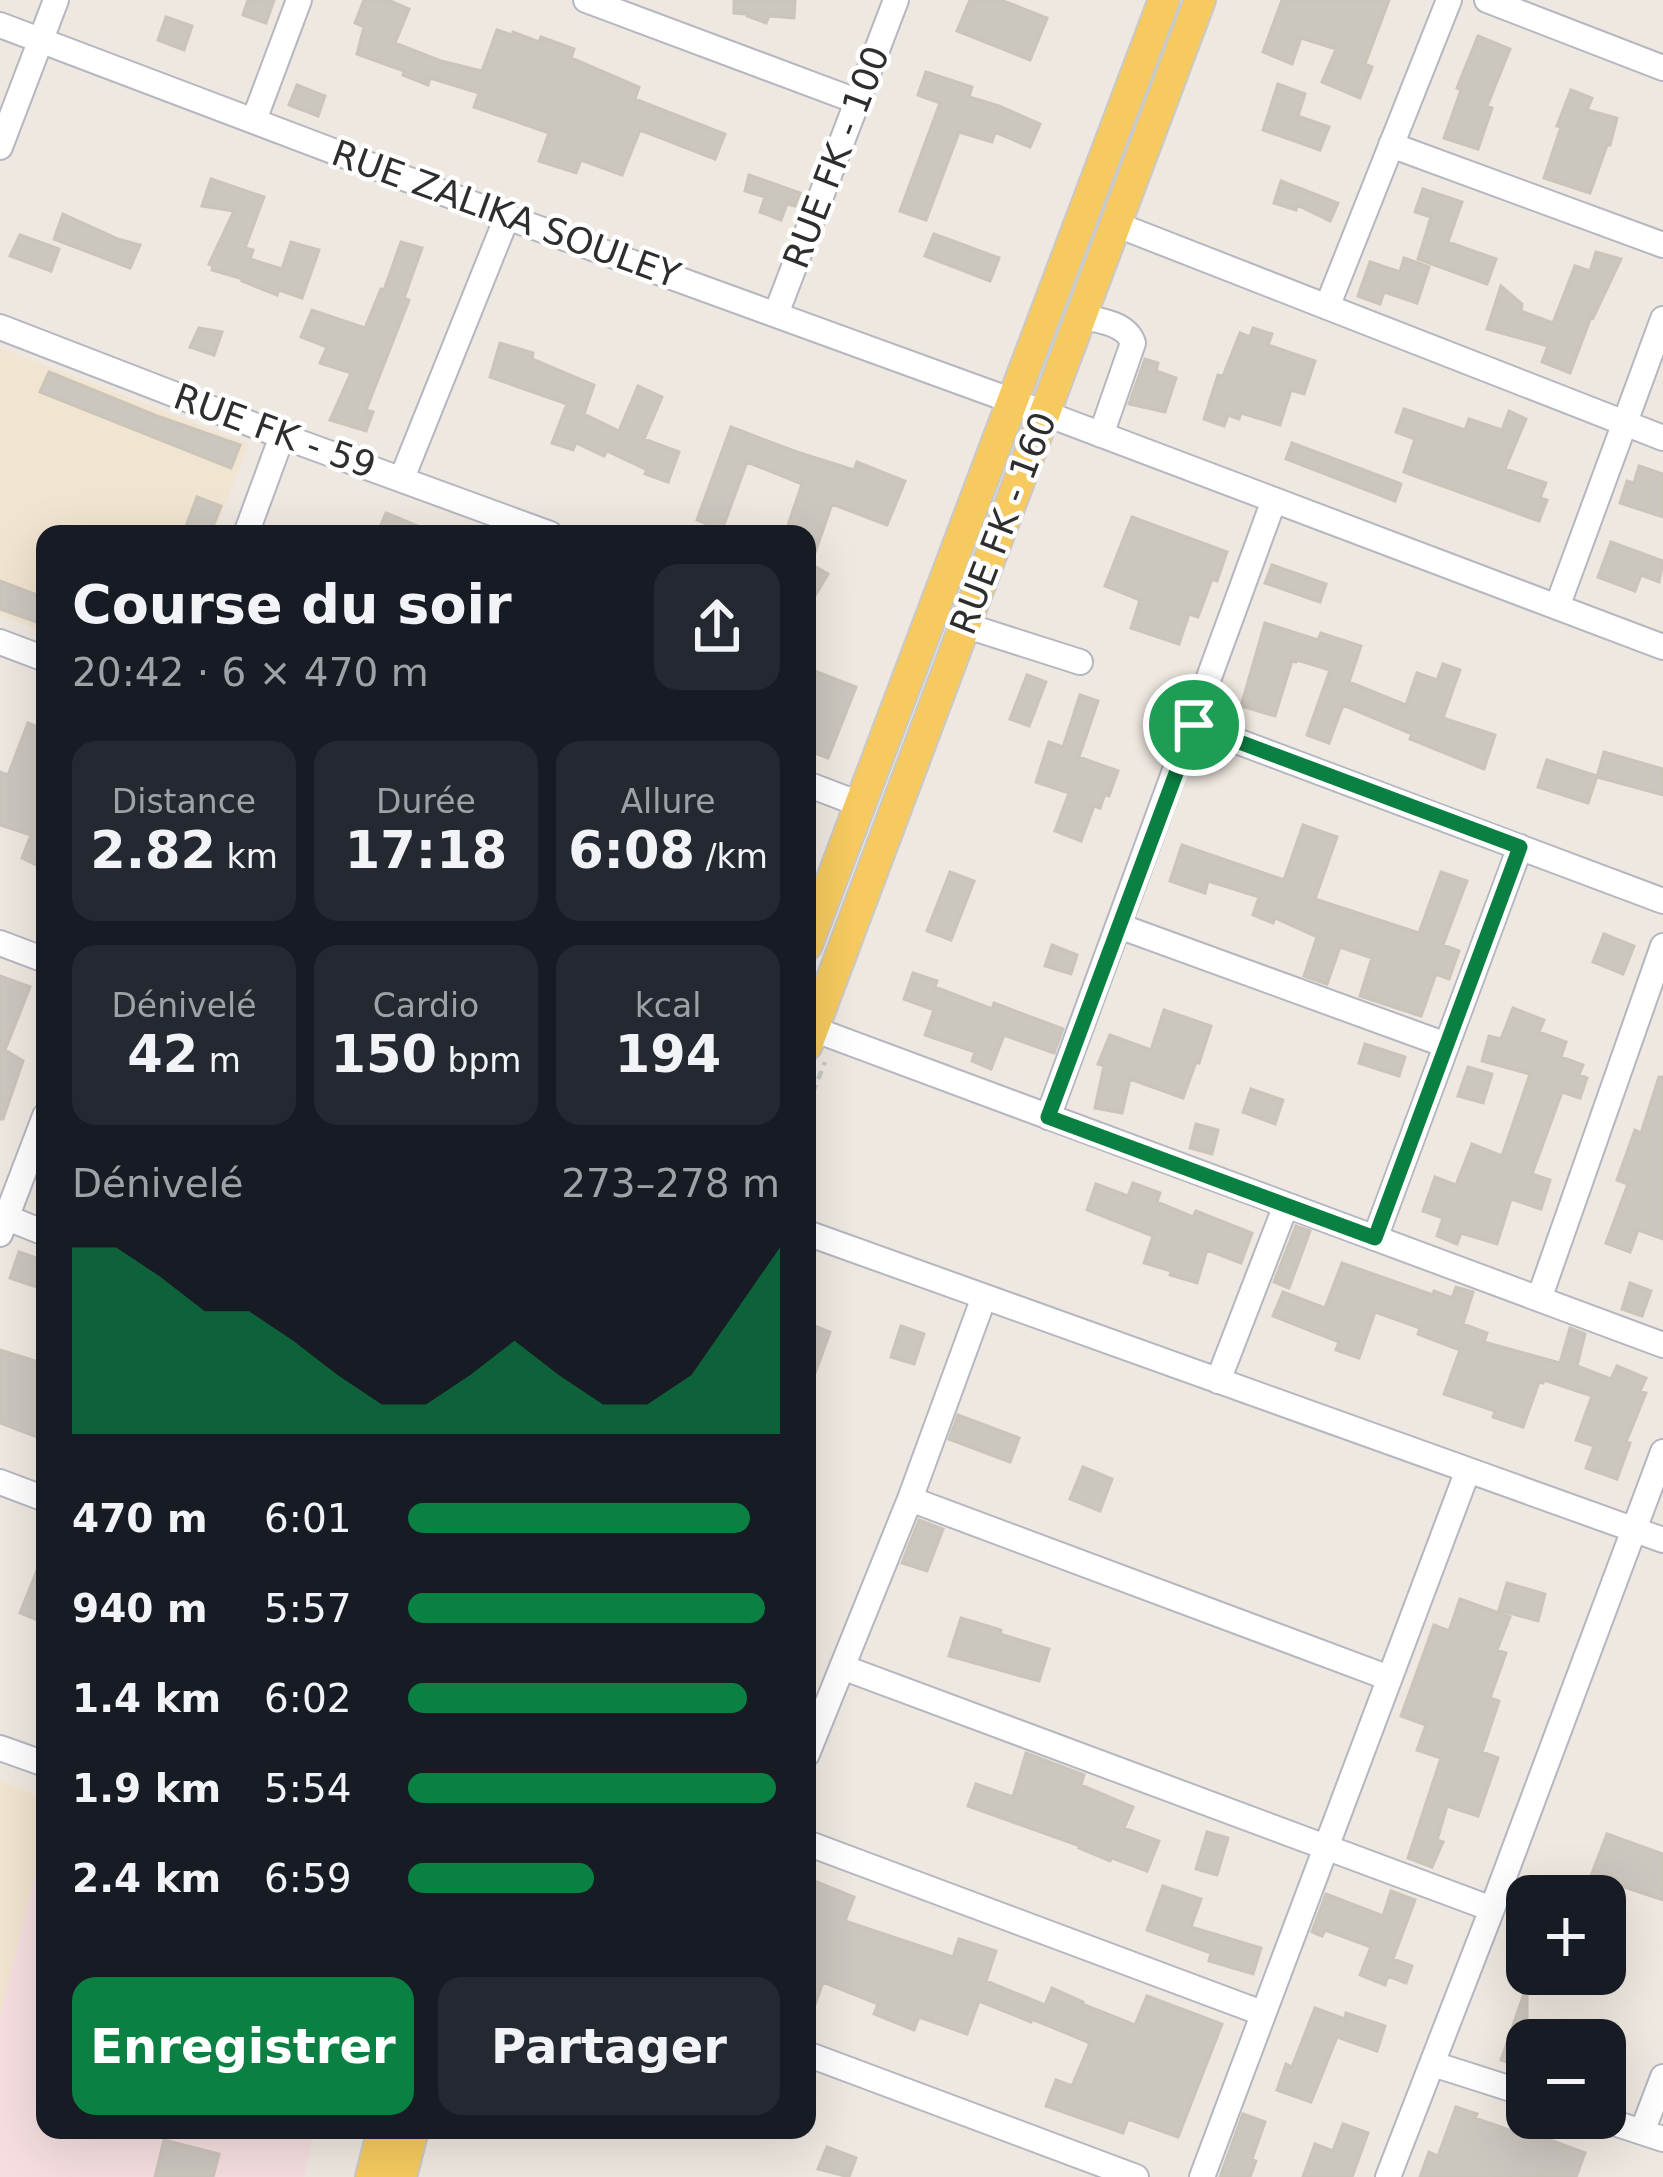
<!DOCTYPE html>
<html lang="fr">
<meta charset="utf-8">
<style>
:root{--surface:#171b24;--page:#242831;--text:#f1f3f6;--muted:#9ea1a6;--accent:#0b8043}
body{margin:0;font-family:"DejaVu Sans",sans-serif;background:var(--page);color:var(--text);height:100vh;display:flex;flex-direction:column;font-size:45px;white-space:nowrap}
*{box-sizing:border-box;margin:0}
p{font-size:39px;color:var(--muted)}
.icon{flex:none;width:66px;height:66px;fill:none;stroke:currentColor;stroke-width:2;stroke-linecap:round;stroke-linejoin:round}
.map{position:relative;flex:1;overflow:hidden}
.side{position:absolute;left:36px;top:525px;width:780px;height:1614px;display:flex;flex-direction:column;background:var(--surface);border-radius:24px;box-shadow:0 12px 48px #0002}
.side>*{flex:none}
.fabs{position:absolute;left:1506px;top:1875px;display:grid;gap:24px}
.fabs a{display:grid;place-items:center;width:120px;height:120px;border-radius:24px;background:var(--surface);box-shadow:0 12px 48px #0002;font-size:60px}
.pin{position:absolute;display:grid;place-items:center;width:102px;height:102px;color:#fff;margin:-51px;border:6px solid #fff;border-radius:50%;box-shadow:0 3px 12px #0007}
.round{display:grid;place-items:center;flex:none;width:126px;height:126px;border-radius:24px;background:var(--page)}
.head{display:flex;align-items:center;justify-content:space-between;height:204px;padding:0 36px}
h1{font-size:54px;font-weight:700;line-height:90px}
.stats{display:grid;grid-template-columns:repeat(3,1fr);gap:18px;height:204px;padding:12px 36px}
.stats div{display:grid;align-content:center;border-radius:24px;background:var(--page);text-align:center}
.stats b{font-size:51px;font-weight:700}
.stats small{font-size:33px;font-weight:400}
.stats p{font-size:33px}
.chart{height:336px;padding:24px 36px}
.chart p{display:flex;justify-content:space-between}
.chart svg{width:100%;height:216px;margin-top:12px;fill:var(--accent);opacity:.7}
.primary-button{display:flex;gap:24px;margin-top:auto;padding:24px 36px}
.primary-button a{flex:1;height:138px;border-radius:24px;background:var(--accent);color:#fff;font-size:48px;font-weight:700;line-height:138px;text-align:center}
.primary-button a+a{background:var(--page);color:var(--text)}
ul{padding:0 36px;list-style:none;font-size:39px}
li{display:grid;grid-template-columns:192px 144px 1fr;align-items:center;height:90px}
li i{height:30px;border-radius:15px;background:var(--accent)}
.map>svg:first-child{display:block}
</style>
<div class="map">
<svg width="1663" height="2177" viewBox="0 0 1663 2177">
<rect width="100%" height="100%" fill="#efe8e0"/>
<path fill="#f1e4d0" d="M0,348L248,444L214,534H45V632L0,615Z
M0,1781L45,1798V1834L0,2017Z"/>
<path fill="#f6dee0" d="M45,1834V2130H315L304,2177H0V2017Z"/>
<path fill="#cbc6be" stroke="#cbc4b9" stroke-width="3" d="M248,0H274L266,23L243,15Z
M364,0H388L409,9L395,43L441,61L482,71L497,30L512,35L513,32L539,42L541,37L574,49L571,58L639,87L635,99L725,134L715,159L640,130L622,175L581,160L576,173L539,161L549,133L474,107L479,93L430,78L428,85L403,75L404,71L357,54L364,27L355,23Z
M734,0H795L794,18L769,16L766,23L747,16V14L734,13Z
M970,0H1001L1047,18L1030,60L957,31Z
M1282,0H1389L1365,64L1372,67L1360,98L1322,82L1336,49L1301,38L1292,64L1263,52Z
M166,17L192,26L184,50L158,40Z
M1478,36L1510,49L1487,106L1492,108L1478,149L1444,138L1461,90L1457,88Z
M926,72L972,87L969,97L999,106L1040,124L1030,147L995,132L992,142L959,132L926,220L900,211L940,103L918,95Z
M1278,84L1305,94L1298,116L1329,127L1320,150L1263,130Z
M297,85L325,96L318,116L289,105Z
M1571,90L1592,98L1587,110L1617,118L1610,145H1607L1590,193L1544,178L1561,127L1557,126Z
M749,175L800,193L795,206L787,204L781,220L760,212L765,197L745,191Z
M211,179L264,197L245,248L253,250L250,259L282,269L291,242L319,250L302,298L279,290L277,295L242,281L243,279L212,270L213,266L209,264L234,211L202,206Z
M1281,181L1338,203L1330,221L1297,205L1296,210L1274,203Z
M1423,189L1462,202L1448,242L1496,259L1487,284L1418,259L1431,217L1415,212Z
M63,214L118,239L140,245L130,268L54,239Z
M934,234L999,258L990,281L925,256Z
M20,235L59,249L51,271L10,256Z
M401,242L422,248L404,298L409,300L366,410L373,412L366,431L330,420L351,373L320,363L327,347L301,337L312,310L365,328L381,289L384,290Z
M1596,252L1621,259L1593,318L1591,317L1570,373L1542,362L1548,346L1487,329L1501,286L1522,304L1521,311L1553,323L1575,266L1590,271Z
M1404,258L1429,267L1417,303L1384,292L1380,304L1358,296L1370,262L1400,272Z
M199,328L222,332L214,355L190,347Z
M1253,328L1272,334L1268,345L1315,361L1304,394L1291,390L1280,425L1241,413L1239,419L1228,415L1224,426L1204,419L1218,375L1223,376L1240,333L1250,337Z
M500,343L533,353L532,359L594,385L584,414L619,431L638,386L662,397L644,439L679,452L668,482L645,474L647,470L607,451L604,456L576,443L573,450L552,443L567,404L490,377Z
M1145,359L1158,363L1156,371L1176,378L1165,412L1129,404Z
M49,372L157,416L240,445L231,468L40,392Z
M1404,409L1465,430L1469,419L1502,430L1509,411L1526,419L1505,469L1546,483L1540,498L1547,500L1539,521L1404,472L1415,439L1396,432Z
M731,427L797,452L854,470L857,462L905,481L887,525L832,504L811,564L828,574L807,609V534H785L802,484L747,462L722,530L697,520Z
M1292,443L1401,484L1395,501L1286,459Z
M1639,466L1663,474V517L1620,503L1627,481L1634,483Z
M197,497L221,506L210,534H183Z
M386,513L437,534H377Z
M1132,517L1227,552L1217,581L1212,579L1198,617L1189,614L1179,644L1131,628L1140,600L1105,586Z
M1611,542L1663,561L1659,582L1641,575L1635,591L1598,577Z
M1272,565L1326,584L1320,602L1265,583Z
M0,581L45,598V625L0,609Z
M1265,623L1318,640L1321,633L1361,646L1349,682L1406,705L1417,673L1437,680L1443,664L1460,670L1443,718L1495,735L1484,769L1410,739L1412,734L1343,705L1329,743L1307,735L1330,670L1297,660L1296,662L1292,661L1275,716L1241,706Z
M807,668L856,687L828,758L807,750Z
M1027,675L1046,682L1029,726L1010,719Z
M1080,695L1098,701L1079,757L1118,771L1109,796L1105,794L1100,808L1094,806L1081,841L1055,831L1069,793L1036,782L1049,742L1063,747Z
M28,723L45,730V869L22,858L31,835L0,825V772L8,775Z
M1604,752L1663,769V795L1597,777Z
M1547,760L1597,776L1588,803L1538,787Z
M1303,825L1337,837L1315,899L1419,933L1441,872L1467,881L1443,945L1459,951L1449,979L1436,974L1421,1016L1360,996L1372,958L1340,947L1327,984L1304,976L1317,937L1275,918L1273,923L1253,915L1259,897L1208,881L1205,893L1170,881L1182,845L1284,880Z
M950,872L974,881L951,940L927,931Z
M1604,934L1634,946L1623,974L1593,962Z
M1052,945L1077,955L1071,974L1045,966Z
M913,973L937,981L935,987L992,1009L994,1003L1063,1029L1054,1053L1004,1035L991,1069L972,1061L975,1052L925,1035L934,1010L904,999Z
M0,976L30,987L5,1050L23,1061L3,1119H0Z
M1513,1008L1544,1020L1539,1032L1566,1042L1561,1057L1583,1065L1579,1075L1587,1078L1580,1098L1562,1092L1532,1174L1550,1180L1541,1209L1511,1199L1497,1244L1461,1233L1457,1244L1437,1236L1443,1218L1423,1211L1435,1177L1456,1185L1472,1144L1502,1156L1530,1074L1482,1061L1489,1036L1501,1039Z
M1164,1010L1211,1026L1199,1063L1196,1062L1183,1098L1130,1079L1122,1113L1095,1108L1104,1066L1098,1064L1110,1035L1151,1050Z
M1365,1044L1405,1057L1399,1076L1359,1063Z
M1468,1067L1492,1074L1483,1103L1458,1096Z
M1659,1077H1663V1239L1638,1230L1630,1252L1606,1243L1628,1184L1617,1180L1635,1130L1641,1133Z
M1251,1089L1283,1100L1275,1124L1243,1112Z
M1196,1124L1218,1130L1212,1154L1190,1148Z
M1133,1183L1160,1193L1157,1202L1193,1217L1196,1211L1252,1233L1241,1263L1207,1250L1197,1283L1170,1275L1171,1271L1144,1263L1153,1236L1087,1210L1096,1184L1128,1196Z
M1296,1226L1310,1231L1289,1288L1274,1282Z
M19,1252L45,1261V1290L10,1278Z
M1342,1263L1433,1295L1434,1291L1452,1298L1456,1287L1473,1292L1463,1324L1487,1333L1484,1342L1560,1363L1570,1328L1585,1334L1577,1366L1611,1379L1617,1366L1646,1378L1640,1391L1646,1393L1626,1442L1630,1443L1617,1479L1586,1468L1594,1446L1576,1440L1592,1396L1544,1380L1543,1383L1539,1382L1523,1427L1493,1417L1495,1411L1444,1394L1460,1350L1418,1334L1420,1328L1375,1312L1359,1358L1336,1350L1339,1342L1273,1316L1283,1292L1325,1308Z
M1630,1283L1651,1291L1642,1316L1622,1309Z
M807,1323L830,1332L809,1390L807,1389Z
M901,1326L924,1334L914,1364L891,1357Z
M0,1350L45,1364V1440L0,1423Z
M958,1415L1019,1438L1010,1462L949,1439Z
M1083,1467L1112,1479L1100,1511L1070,1499Z
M919,1520L943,1529L927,1571L902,1563Z
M44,1553H45V1623L20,1613Z
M1507,1583L1545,1594L1538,1621L1499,1610Z
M1460,1599L1510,1617L1497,1650L1506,1653L1490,1698L1499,1701L1482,1752L1498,1758L1478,1816L1447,1806L1437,1840L1443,1842L1432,1867L1408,1858L1441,1758L1417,1750L1426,1725L1401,1716L1434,1625L1449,1631Z
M961,1618L1001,1630L1000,1634L1049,1649L1039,1681L949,1656Z
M1026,1753L1084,1775L1081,1785L1133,1807L1124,1828L1159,1841L1147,1871L1112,1858L1110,1861L1079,1848L1080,1846L968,1806L976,1784L1013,1797Z
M1207,1832L1228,1838L1217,1875L1196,1869Z
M1607,1834L1663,1854V1900L1591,1876Z
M807,1878L854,1897L845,1921L953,1957L959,1939L996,1951L986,1981L1045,2005L1052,1988L1083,2002L1082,2004L1135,2025L1147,1996L1222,2024L1178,2137L1128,2119L1123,2133L1046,2106L1056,2080L1072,2086L1090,2043L1032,2019L1031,2022L979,2001L967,2034L919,2017L914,2030L874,2014L878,2004L823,1982L809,2022L807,2021Z
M1163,1886L1201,1899L1191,1927L1261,1948L1253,1974L1209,1961L1211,1953L1147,1930Z
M1391,1891L1415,1900L1393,1959L1412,1966L1406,1983L1388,1976L1385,1985L1360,1975L1371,1947L1325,1930L1322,1936L1312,1932L1326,1894L1383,1916Z
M1524,1994L1527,1995V2024L1565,2037V2040H1527V2069L1501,2060Z
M1315,2008L1345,2019L1346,2013L1385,2026L1377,2051L1337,2037L1311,2102L1277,2090L1286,2064L1292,2067Z
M1456,2107L1477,2114L1475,2118L1509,2130H1515L1517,2123L1536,2130L1534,2134L1585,2153L1576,2177H1420L1429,2152L1438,2156Z
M1243,2114L1265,2122L1252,2159L1256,2161L1250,2177H1220Z
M1343,2124L1368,2133L1352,2177H1303L1315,2144L1333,2151Z
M164,2140L219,2154L213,2177H155Z
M827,2147L856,2158L849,2177L818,2169Z"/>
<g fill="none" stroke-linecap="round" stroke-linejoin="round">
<defs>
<path id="minor" d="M586,0L859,102
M1487,0L1663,68
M0,25L507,217L999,396L1663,647
M254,120L299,0
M1391,145L1663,245
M0,147L56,0
M1115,224L1663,438
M1327,307L1449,0
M776,314L896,0
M1082,317C1100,320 1127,324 1133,343L1101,435
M0,327L282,436L550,534
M402,478L507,217
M246,534L282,436
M1557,607L1663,319
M964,625L1080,662
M0,642L45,659
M1194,725L1663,901
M807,784L862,805
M1119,926L1446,1045
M0,943L45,960
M813,1029L1663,1345
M1048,1117L1274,500
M0,1215L45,1233
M807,1233L1663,1540
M0,1234L45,1116
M1375,1238L1520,847
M1539,1299L1663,946
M1218,1381L1286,1205
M0,1482L45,1499
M910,1499L1389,1678
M842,1667L1492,1909
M0,1748L45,1764
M807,1754L910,1499L984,1297
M807,1843L1262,2013
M807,2054L1136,2177
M1433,2064L1527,2094
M1599,2118L1663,2139
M1642,2132L1663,2077
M1202,2177L1468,1470
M1388,2177L1492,1909L1663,1452"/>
<path id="major" d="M807,945L1164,0
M807,1045L1200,0
M371,2177L383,2130
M401,2177L413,2130"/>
</defs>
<use href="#minor" stroke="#b4b7c1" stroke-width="28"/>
<use href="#major" stroke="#c9c9c9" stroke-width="34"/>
<path stroke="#c9c9c9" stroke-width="4.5" stroke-dasharray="9 6" stroke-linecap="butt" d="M807,1107L825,1062"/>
<use href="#minor" stroke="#fff" stroke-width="24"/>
<use href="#major" stroke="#f6ca5e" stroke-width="30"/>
</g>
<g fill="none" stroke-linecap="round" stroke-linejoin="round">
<defs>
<path id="route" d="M1194,725L1520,847L1375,1238L1048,1117Z"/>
</defs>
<use href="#route" stroke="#fff" stroke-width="24"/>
<use href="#route" stroke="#0b8043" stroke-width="15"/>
</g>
<g text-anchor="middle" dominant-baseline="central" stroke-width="9" stroke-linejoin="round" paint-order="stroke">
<g font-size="36" fill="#2e2e2e" stroke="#fff">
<text transform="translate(836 157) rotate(-69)">RUE FK - 100</text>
<text transform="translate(506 214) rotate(20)">RUE ZALIKA SOULEY</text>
<text transform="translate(275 431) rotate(20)">RUE FK - 59</text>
<text transform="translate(1003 523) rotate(-69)">RUE FK - 160</text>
</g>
</g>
</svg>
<div class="fabs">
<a>+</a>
<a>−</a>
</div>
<div class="pin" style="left:1194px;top:725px;background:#1e9e55"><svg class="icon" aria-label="arrive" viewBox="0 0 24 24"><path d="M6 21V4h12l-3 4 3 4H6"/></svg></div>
<section class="side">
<div class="head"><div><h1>Course du soir</h1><p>20:42 · 6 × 470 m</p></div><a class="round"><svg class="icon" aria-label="share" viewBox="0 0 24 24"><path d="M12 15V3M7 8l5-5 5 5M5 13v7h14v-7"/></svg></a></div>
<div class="stats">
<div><p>Distance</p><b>2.82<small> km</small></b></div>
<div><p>Durée</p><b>17:18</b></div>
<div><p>Allure</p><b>6:08<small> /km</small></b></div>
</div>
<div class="stats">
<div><p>Dénivelé</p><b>42<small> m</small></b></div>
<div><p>Cardio</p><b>150<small> bpm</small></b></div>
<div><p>kcal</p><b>194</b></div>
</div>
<div class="chart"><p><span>Dénivelé</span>273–278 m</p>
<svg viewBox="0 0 160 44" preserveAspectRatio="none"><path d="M0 44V6L10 6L20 12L30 19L40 19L50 25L60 32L70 38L80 38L90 32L100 25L110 32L120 38L130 38L140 32L150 19L160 6V44z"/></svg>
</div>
<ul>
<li><b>470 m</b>6:01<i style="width:92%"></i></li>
<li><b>940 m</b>5:57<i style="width:96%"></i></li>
<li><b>1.4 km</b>6:02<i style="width:91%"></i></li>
<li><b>1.9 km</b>5:54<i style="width:99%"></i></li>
<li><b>2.4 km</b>6:59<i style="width:50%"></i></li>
</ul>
<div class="primary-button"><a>Enregistrer</a><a>Partager</a></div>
</section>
</div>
